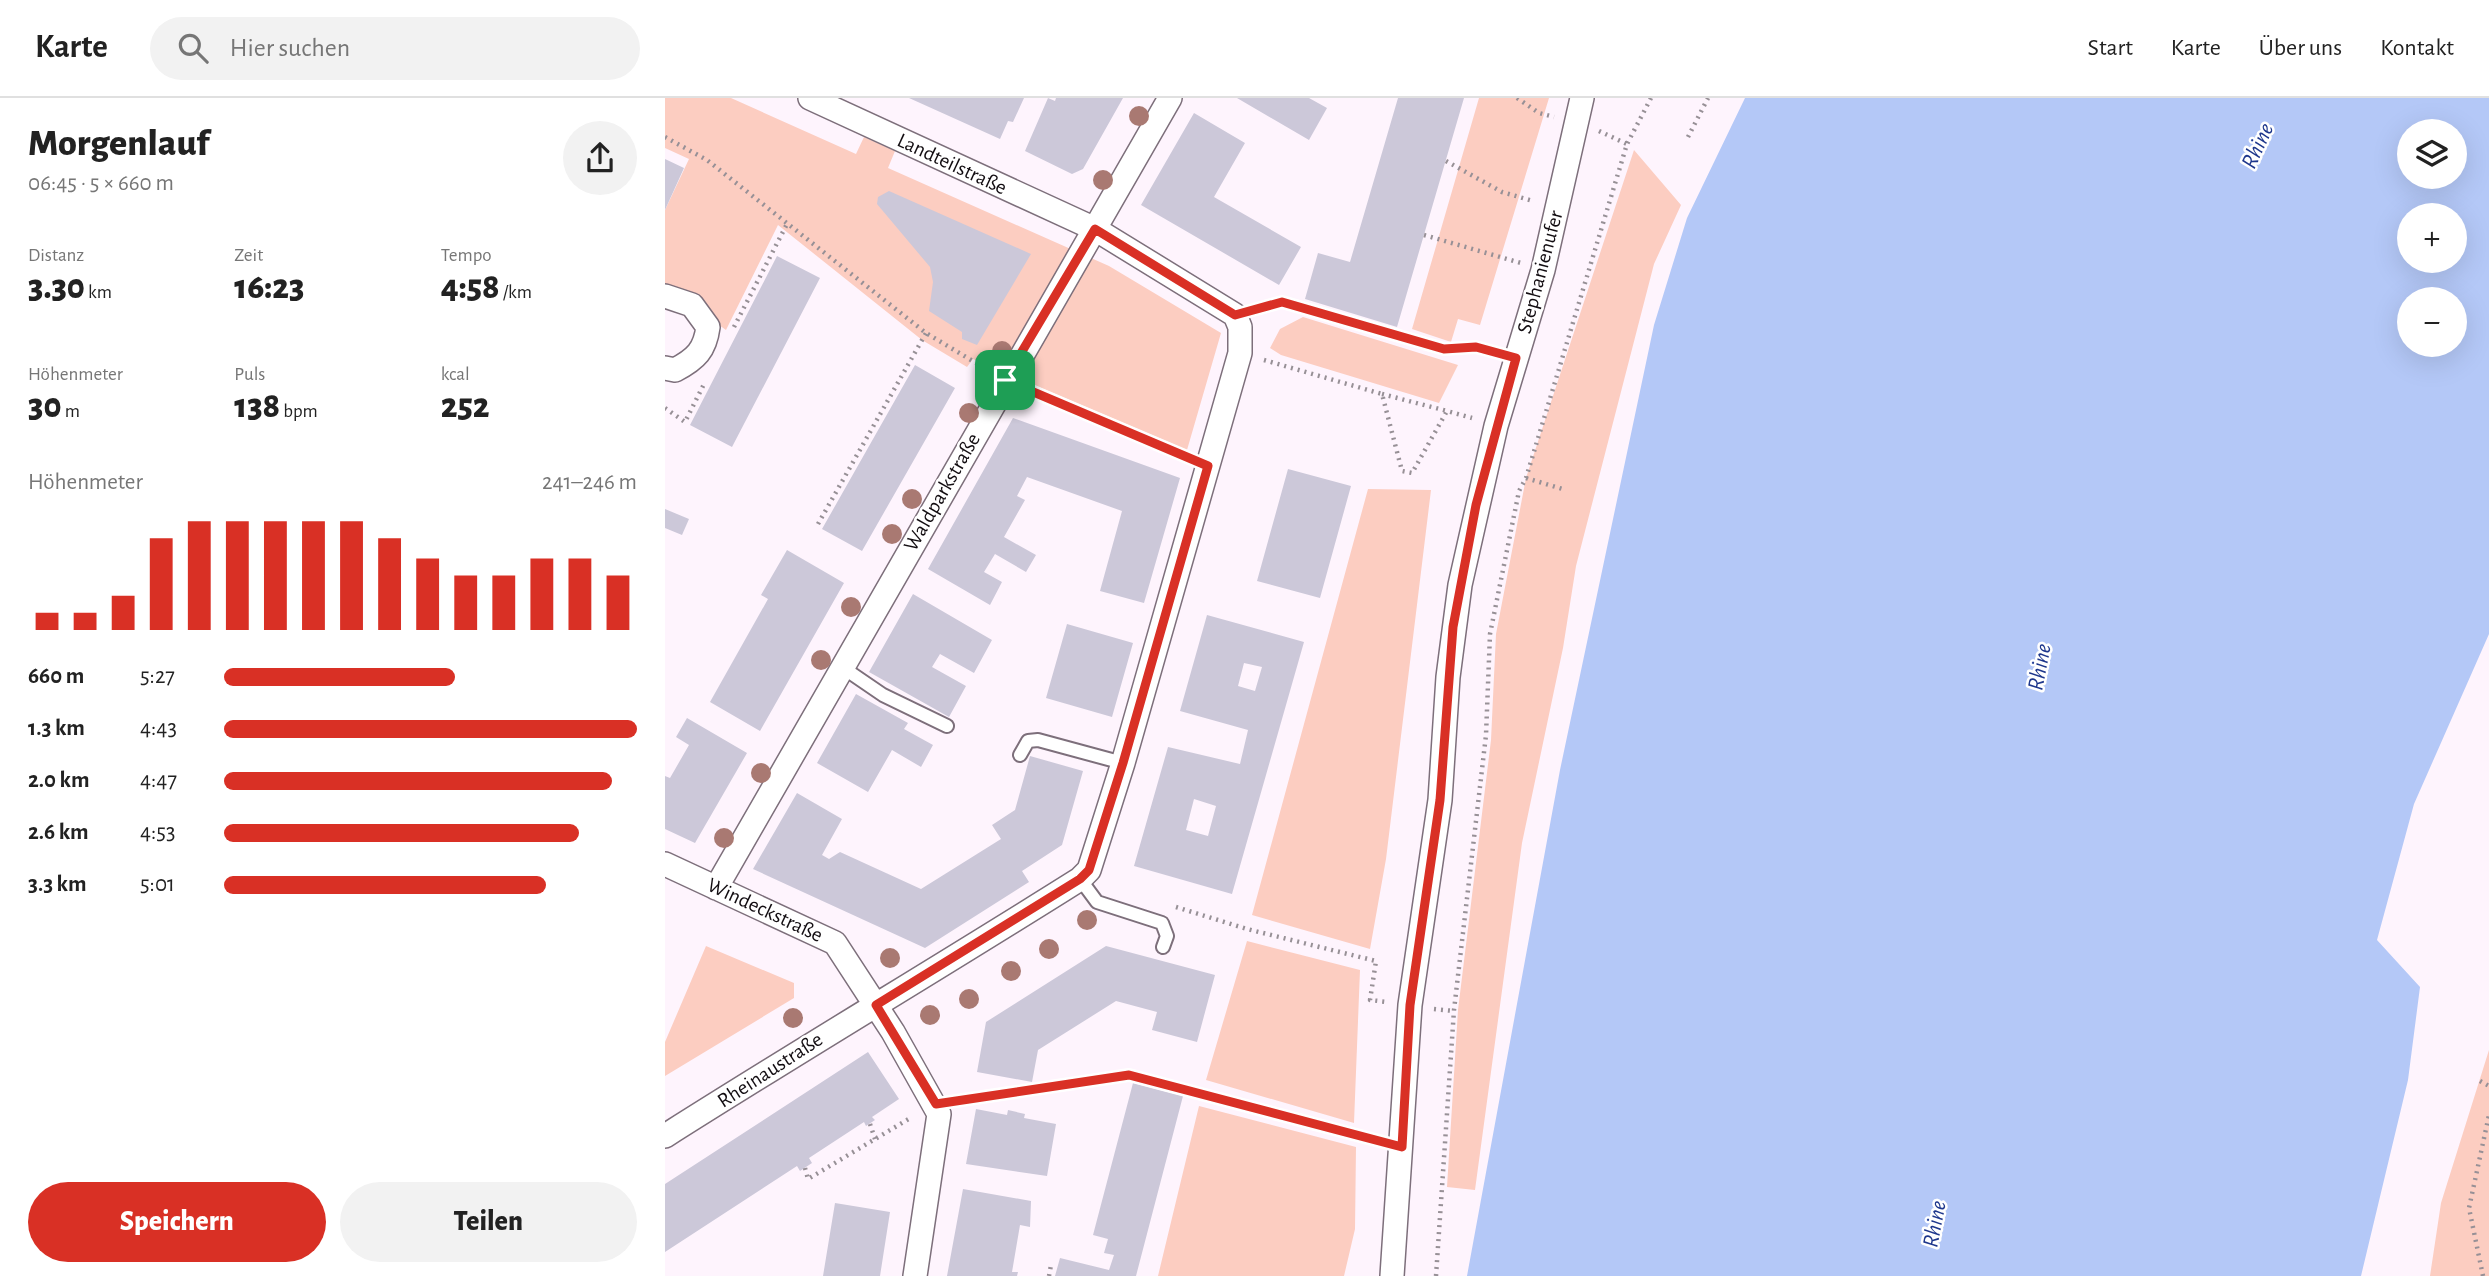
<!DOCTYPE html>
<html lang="de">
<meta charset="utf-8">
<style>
:root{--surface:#fff;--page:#f2f2f2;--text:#222;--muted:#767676;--line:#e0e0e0;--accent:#d93025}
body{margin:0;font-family:"Alegreya Sans",sans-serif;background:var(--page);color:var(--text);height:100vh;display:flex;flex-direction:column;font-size:26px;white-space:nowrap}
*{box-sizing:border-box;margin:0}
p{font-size:23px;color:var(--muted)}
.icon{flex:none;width:38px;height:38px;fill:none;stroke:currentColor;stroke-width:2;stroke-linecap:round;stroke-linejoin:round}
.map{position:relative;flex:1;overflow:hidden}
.details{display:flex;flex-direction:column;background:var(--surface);width:665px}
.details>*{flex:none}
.buttons{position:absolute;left:1732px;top:21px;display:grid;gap:14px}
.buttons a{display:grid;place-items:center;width:70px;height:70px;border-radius:50%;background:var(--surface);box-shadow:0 7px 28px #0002;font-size:35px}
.pin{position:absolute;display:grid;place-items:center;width:60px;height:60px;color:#fff;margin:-30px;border-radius:14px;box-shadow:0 4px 10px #0006}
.round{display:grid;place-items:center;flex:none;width:74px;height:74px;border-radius:37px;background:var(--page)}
.overview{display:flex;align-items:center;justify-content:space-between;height:119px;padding:0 28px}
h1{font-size:38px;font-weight:800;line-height:52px}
.figures{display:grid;grid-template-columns:repeat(3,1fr);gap:10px;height:119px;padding:7px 28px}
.figures div{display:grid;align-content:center}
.figures b{font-size:35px;font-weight:800}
.figures small{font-size:19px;font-weight:400}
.figures p{font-size:19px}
.chart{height:196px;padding:14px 28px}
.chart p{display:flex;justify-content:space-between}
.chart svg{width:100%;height:126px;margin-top:7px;stroke:var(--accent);stroke-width:6}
.action{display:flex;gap:14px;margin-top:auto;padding:14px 28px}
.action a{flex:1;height:80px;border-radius:42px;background:var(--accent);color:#fff;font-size:28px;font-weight:800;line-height:80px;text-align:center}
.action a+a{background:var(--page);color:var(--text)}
ul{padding:0 28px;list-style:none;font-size:23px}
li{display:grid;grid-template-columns:112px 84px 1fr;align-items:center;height:52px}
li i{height:18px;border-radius:9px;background:var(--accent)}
header{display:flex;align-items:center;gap:42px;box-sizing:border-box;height:98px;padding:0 35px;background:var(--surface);border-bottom:2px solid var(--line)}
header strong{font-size:33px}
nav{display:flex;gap:38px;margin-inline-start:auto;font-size:24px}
.search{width:490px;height:63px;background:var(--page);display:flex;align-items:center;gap:18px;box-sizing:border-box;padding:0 24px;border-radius:38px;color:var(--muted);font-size:26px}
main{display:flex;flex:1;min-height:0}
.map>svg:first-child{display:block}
</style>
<header>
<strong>Karte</strong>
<div class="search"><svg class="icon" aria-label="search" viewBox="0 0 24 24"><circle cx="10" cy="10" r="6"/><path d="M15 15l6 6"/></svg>Hier suchen</div>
<nav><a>Start</a><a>Karte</a><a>Über uns</a><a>Kontakt</a></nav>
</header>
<main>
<section class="details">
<div class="overview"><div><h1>Morgenlauf</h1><p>06:45 · 5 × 660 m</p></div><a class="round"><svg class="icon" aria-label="share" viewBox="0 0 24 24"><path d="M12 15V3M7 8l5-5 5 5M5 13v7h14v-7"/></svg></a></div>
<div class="figures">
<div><p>Distanz</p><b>3.30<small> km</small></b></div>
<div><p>Zeit</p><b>16:23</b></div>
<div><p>Tempo</p><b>4:58<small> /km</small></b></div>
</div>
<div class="figures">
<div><p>Höhenmeter</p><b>30<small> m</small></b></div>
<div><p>Puls</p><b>138<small> bpm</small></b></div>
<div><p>kcal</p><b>252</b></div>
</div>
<div class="chart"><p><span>Höhenmeter</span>241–246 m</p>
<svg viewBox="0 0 160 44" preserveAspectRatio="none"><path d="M5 44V38M15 44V38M25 44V32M35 44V12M45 44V6M55 44V6M65 44V6M75 44V6M85 44V6M95 44V12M105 44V19M115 44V25M125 44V25M135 44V19M145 44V19M155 44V25"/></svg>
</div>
<ul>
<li><b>660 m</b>5:27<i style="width:56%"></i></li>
<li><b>1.3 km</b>4:43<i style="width:100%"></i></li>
<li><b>2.0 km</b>4:47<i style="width:94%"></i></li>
<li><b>2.6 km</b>4:53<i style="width:86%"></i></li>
<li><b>3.3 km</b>5:01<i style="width:78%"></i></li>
</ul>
<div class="action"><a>Speichern</a><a>Teilen</a></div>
</section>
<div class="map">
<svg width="1824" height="1178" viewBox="0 0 1824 1178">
<rect width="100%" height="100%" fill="#fef4fd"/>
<path fill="#fccdc1" d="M0,0H66L191,56L199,39L230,53L223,70L444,168L556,235L522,352L308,261L302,269L257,242L113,127L61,232L0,189V112L24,61L0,50Z
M814,0H884L815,227L793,221L786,244L747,231Z
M969,52L1016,107L989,166L911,468L898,550L857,745L810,1092L782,1089L793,912L826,642L831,536L861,380Z
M638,219L793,267L774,305L616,257L605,250L615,231Z
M703,391L766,392L721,761L705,851L587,817Z
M582,843L695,872L689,1025L541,982Z
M41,848L129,885V900L0,978V944Z
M1824,952V1178H1765L1776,1105Z
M534,1008L691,1049L690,1131L679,1178H493Z"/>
<path fill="#b4c8f7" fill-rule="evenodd" d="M1080,0H1824V536L1749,706L1712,842L1755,889L1743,982L1696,1178H802L895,672L989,227L1022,120ZM1745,33H1790V79H1745ZM1745,117H1790V163H1745ZM1745,201H1790V247H1745Z"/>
<path fill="#ccc8d9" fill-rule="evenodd" d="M244,0H359L348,24L343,23L335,41Z
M383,0L390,3L391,0H458L418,71L407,76L360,53Z
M572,0H644L662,10L644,42Z
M733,0H799L732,229L640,201L653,155L685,164Z
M529,15L580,45L549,99L636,149L614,187L476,107Z
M0,61L19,70L0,112Z
M224,93L366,156L312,247L297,241V234L264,213L268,184L265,169L212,106L213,99Z
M112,158L155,180L67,349L25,327Z
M250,267L290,290L197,453L157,431Z
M348,320L515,380L479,505L435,493L457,413L362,379L352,398L360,402L339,439L371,457L361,474L330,456L319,474L337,484L325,507L263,471Z
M623,371L686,388L655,500L592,483Z
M0,411L24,421L17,437L0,430Z
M122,452L179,485L95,633L45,604L103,501L96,497Z
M248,496L327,542L309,575L275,556L267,569L301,588L284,619L204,574Z
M542,517L639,544L567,796L469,768L503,649L575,666L583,632L515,613ZM579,565L597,569L590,593L573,588ZM529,701L551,708L543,738L521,732Z
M402,526L468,545L447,619L381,600Z
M191,596L243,625L239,631L268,647L256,669L227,652L203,694L152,665Z
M22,620L82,655L30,745L0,731V678L5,680L24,647L11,639Z
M365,658L418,673L397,747L357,773L364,784L260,850L88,771L132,695L177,721L157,757L164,761L175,754L256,791L336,741L327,727L350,712Z
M441,848L550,877L532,944L487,932L492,914L451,903L373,952L367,984L312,974L321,924Z
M203,954L234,1001L207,1019L210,1022L201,1028L199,1024L144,1060L147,1065L135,1073L132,1068L0,1154V1086Z
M468,985L518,998L471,1178H390L395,1160L444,1172L449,1157L439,1155L443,1141L428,1137Z
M311,1011L342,1017L343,1012L360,1016L359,1020L391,1026L382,1078L301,1066Z
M298,1091L366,1103L365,1129L355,1127L347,1174H353L352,1178H282Z
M170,1105L225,1114L215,1178H158Z"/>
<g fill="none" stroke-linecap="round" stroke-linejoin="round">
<defs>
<path id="service" d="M177,569L218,597L282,628
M355,657L363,643L373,642L458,665
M415,781L432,804L497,825L502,838L498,849"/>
<path id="minor" d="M0,198L27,207L43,229C40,252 31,261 10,272L0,270
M0,766L170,845L228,934L274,1016L250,1178
M51,790L505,0
M0,1038C137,951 277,868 415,781L424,772L458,665L575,255V229L570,217L430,131L145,0
M727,1178L745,907L775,702L783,579L795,487L831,328L878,172L917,0"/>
</defs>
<use href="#service" stroke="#7d6f7b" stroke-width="16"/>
<use href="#minor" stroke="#7d6f7b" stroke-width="26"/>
<path stroke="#979096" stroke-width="4.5" stroke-dasharray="2 5" stroke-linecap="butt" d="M852,0L874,15L889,19
M934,33L962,46
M0,39L42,62L261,235L321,271
M1023,39L1043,0
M781,63L837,94L868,103
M759,137L856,165
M595,210L617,203L779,251L811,249L827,254
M69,229L123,124
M599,262L717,296L737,373L747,375L782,313L807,320
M367,293L520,358
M717,296L782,313
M0,310L20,324L39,286
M861,380L901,392
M153,426L261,235
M511,809L582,831L711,863L705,902L722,904
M769,911L789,913
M1815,983L1824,988
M294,1002L464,977L712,1043
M205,1026L210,1041
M140,1070L143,1081L247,1019
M384,1178L386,1167
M771,1178L789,912L821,637L825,536L854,393L861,380L962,46L986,0
M1818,1178L1804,1110L1824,1017"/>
<use href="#service" stroke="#fff" stroke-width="12"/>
<use href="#minor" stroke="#fff" stroke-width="23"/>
</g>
<g fill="#a97972">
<circle cx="474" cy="18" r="10"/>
<circle cx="438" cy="82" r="10"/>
<circle cx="337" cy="253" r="10"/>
<circle cx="304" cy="315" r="10"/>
<circle cx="247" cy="401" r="10"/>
<circle cx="227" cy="436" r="10"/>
<circle cx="186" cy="509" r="10"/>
<circle cx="156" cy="562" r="10"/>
<circle cx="96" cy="675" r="10"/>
<circle cx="59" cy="740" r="10"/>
<circle cx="422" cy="822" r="10"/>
<circle cx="384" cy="851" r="10"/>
<circle cx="225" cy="860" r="10"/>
<circle cx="346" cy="873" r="10"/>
<circle cx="304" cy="901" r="10"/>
<circle cx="265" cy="917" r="10"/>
<circle cx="128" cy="920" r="10"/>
</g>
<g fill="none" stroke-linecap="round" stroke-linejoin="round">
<defs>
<path id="route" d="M430,131L570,217L617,204L779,251L811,249L851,260L811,407L788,529L775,702L745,907L737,1049L464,977L271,1006L211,907L415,781L424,772L458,665L543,368L340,282Z"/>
</defs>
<use href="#route" stroke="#fff" stroke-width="14"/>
<use href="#route" stroke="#d93025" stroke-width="9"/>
</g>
<g text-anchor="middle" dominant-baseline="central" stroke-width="5" stroke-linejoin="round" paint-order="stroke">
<g font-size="21" fill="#120d11" stroke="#fff">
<text transform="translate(287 66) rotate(25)">Landteilstraße</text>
<text transform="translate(875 174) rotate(-75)">Stephanienufer</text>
<text transform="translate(277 394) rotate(-60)">Waldparkstraße</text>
<text transform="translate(100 812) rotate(25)">Windeckstraße</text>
<text transform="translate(105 972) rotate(-33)">Rheinaustraße</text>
</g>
<g font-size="23" font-style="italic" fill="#1e378c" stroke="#fff">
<text transform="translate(1593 48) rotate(-65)">Rhine</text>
<text transform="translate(1375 569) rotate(-79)">Rhine</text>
<text transform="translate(1270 1126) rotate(-79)">Rhine</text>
</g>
</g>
</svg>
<div class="buttons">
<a><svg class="icon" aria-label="layers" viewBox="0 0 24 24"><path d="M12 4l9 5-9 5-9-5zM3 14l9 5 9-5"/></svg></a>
<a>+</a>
<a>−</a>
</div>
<div class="pin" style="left:340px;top:282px;background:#1e9e55"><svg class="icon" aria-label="arrive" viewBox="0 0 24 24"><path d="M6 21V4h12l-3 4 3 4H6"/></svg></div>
</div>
</main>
